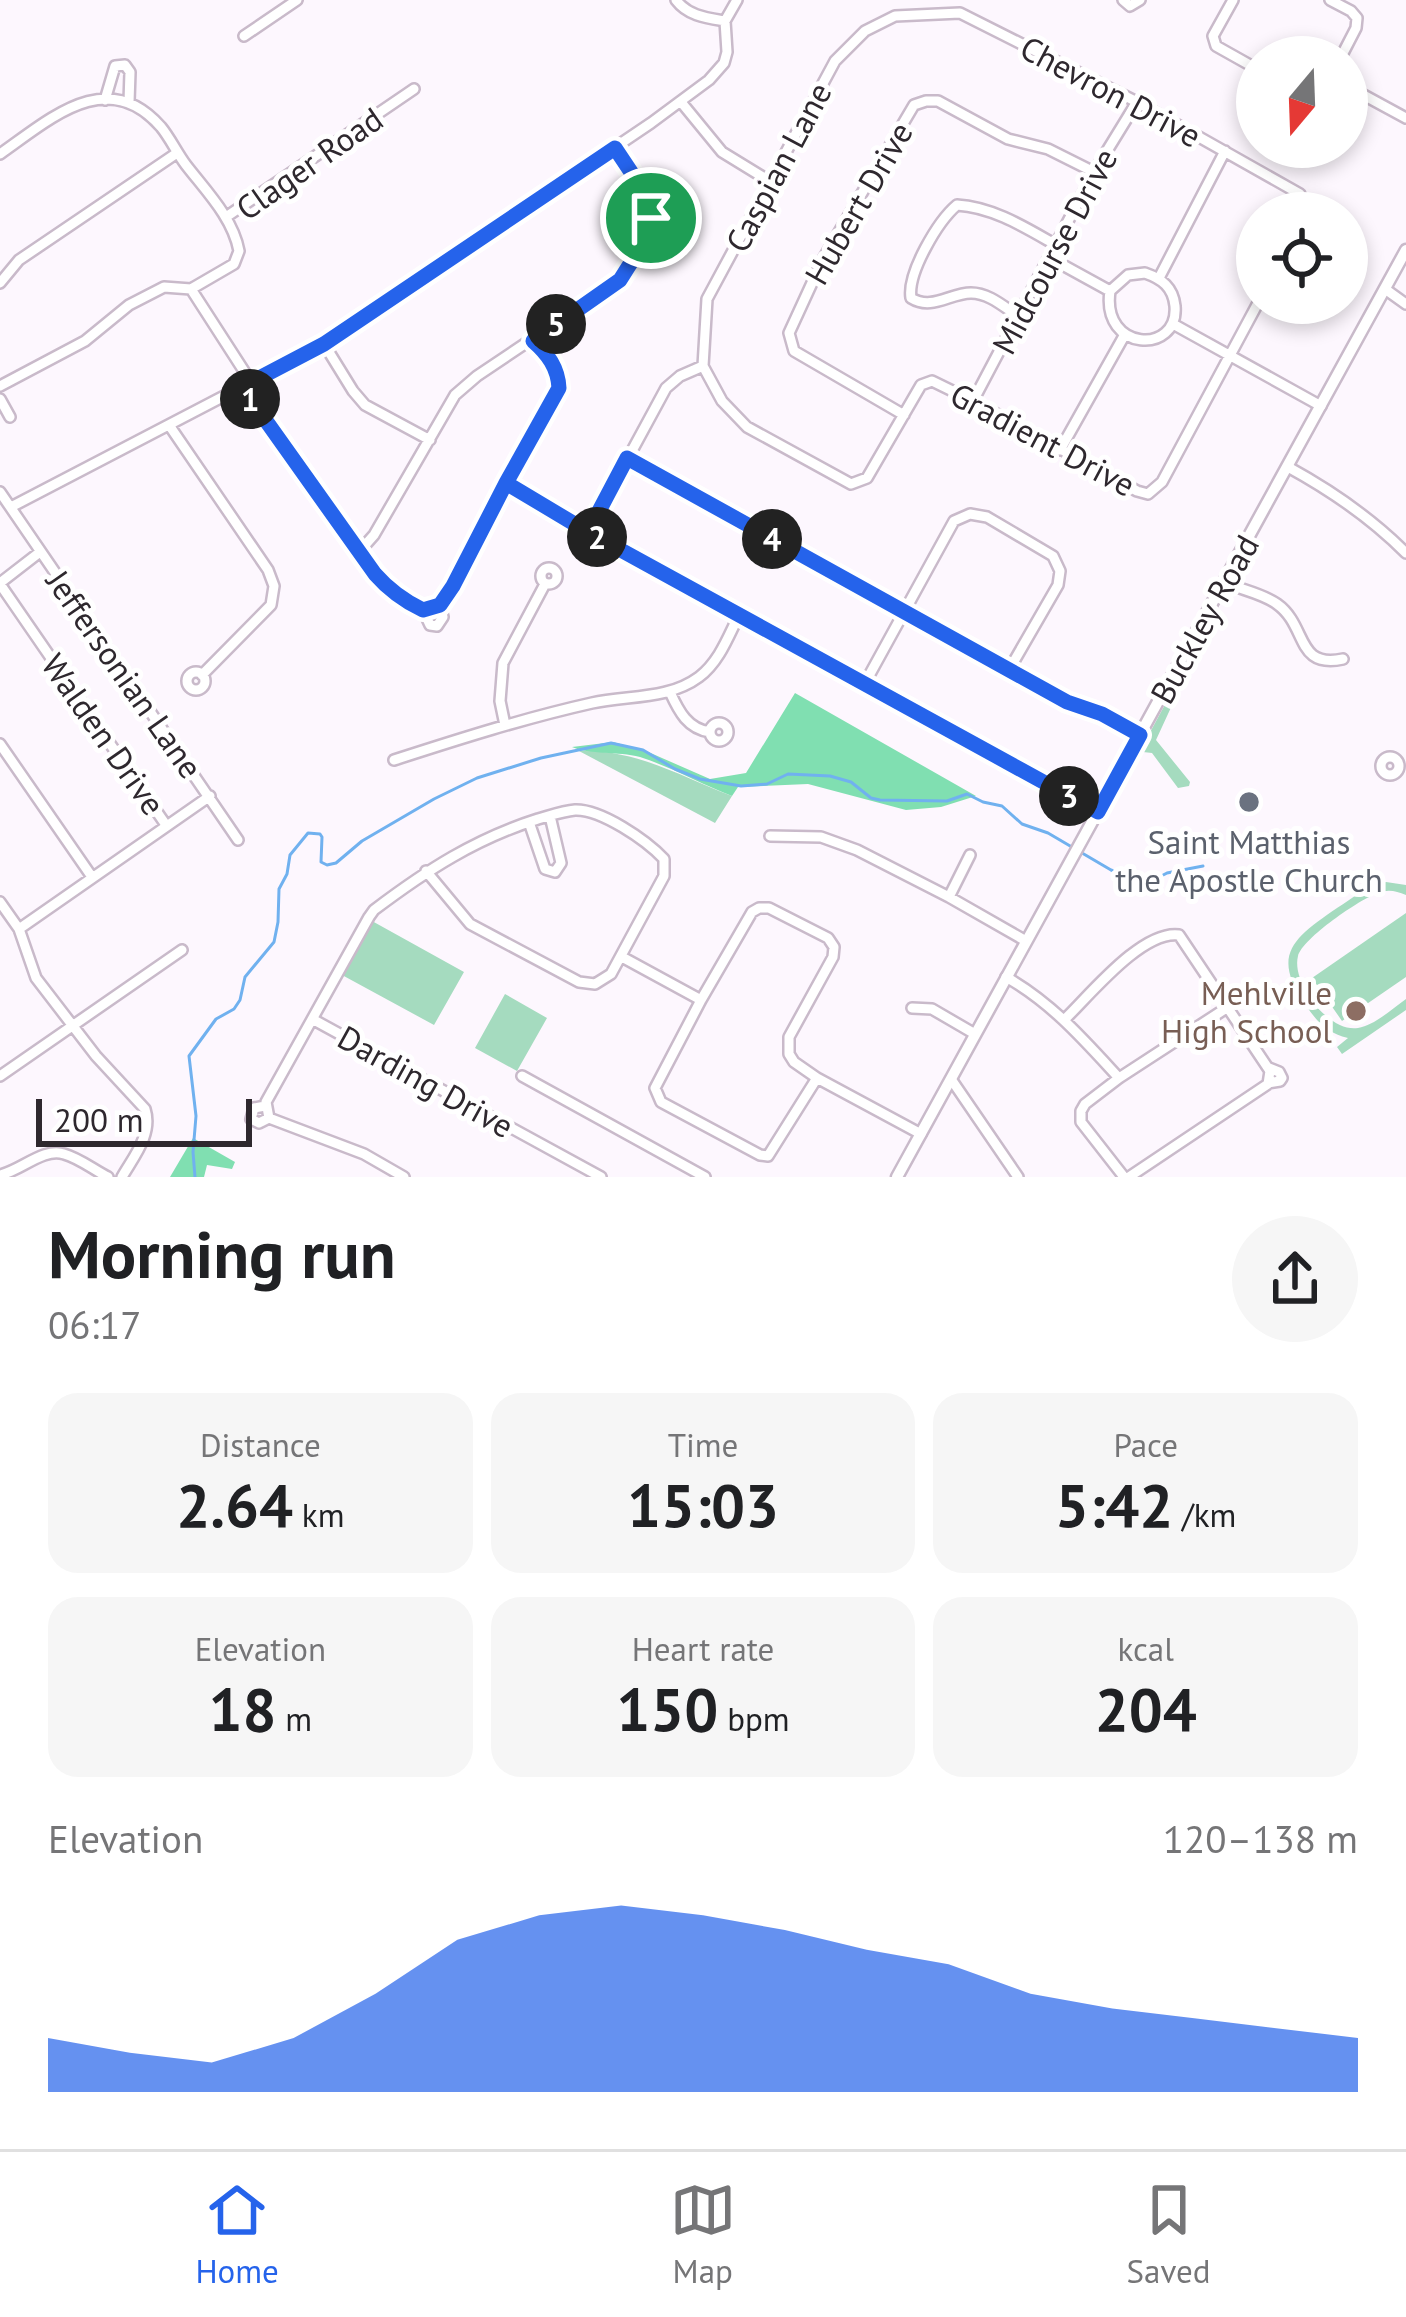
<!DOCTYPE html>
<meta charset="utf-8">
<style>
:root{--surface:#fff;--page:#f6f6f6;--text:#202124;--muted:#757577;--line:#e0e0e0;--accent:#2563eb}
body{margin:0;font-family:"PT Sans",sans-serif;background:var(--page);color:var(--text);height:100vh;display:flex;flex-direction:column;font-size:45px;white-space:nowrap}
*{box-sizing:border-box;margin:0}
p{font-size:39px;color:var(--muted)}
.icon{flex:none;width:66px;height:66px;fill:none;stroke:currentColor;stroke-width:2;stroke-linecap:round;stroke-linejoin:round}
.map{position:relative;height:1177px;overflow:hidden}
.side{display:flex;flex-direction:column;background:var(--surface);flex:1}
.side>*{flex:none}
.needle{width:78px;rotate:199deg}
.buttons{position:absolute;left:1236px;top:36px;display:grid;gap:24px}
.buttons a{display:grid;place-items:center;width:132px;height:132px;border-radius:50%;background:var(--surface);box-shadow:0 6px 18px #0003;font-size:60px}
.scale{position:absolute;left:36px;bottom:30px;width:216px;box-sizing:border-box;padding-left:12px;border:6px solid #2e282e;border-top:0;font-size:33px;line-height:42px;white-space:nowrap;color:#2e282e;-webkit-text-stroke:9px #fff;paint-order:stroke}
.pin{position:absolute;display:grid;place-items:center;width:102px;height:102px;color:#fff;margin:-51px;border:6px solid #fff;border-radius:50%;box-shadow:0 3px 12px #0007}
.km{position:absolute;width:60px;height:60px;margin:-30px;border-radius:50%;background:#222;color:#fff;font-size:33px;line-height:60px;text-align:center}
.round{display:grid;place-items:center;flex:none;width:126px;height:126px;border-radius:63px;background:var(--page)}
.summary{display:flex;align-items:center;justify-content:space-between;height:204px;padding:0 48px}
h1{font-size:66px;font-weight:800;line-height:90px}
.stats{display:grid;grid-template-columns:repeat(3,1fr);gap:18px;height:204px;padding:12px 48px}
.stats div{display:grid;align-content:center;border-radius:30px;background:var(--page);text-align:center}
.stats b{font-size:60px;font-weight:800}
.stats small{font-size:33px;font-weight:400}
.stats p{font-size:33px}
.chart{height:336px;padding:24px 48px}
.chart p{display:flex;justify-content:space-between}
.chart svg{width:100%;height:216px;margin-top:12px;fill:var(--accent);opacity:.7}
.tabs{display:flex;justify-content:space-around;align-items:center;height:168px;border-top:3px solid var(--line);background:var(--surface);font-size:33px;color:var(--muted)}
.tabs a{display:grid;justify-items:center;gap:6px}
.tabs .on{color:var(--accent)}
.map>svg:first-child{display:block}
</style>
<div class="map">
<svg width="1406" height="1177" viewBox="0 0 1406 1177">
<rect width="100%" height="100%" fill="#fdf7fe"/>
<path fill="#a5dbbf" d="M1188,662L1191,664L1156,740L1190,782L1189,786L1178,788L1152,753L1143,752L1141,749Z
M579,751C637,749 679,776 732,796L715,823Z
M1386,882L1406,885V895C1396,891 1388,889 1378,893C1360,899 1303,938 1298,956C1291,983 1329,1033 1358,1028C1375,1025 1392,1009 1406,999V1010L1342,1054L1337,1047L1348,1038C1327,1033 1317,1022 1305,1004C1270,954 1295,937 1337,908C1353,898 1367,885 1386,882Z
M1406,913V977L1342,1021L1312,978Z
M372,921L464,972L434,1025L342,975Z
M505,994L547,1018L517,1071L475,1048Z"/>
<path fill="#80dfb1" d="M795,693L976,796L941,807L906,810L808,784L738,787L732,796C701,784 671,767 640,757C618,751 589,755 572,747L613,742L646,751L710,779L746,773Z
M193,1138L235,1162L232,1169L207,1165L204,1177H170Z"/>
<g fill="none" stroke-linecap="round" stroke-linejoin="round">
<path stroke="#70b1ef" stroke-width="3" d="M195,1177L193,1152L196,1116L189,1056L216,1019L234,1009L240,1000L245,977L274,942L278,922L279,889L287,874L290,855L308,833L320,834L322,837L321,862L327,865L336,863L362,841L434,799L477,778L541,758L611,743L643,750L675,769L700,779L741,786L767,784L788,774L830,776L851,782L871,798L880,800L947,801L967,794L983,802L1002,806L1022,824L1048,833L1111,870L1137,881L1150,882L1167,873L1203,866"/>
<defs>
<path id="minor" d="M676,0C688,16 707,18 725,21
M1123,0L1130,6L1140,0
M1233,0L1213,36L1216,46L1257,69
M1330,0L1351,11L1357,18L1356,28L1341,57
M244,36L297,0
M1347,86L1406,118
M105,100L115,66L125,65L130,72L129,102
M681,102L722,152L771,182
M0,154C49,120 107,65 161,127C170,138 177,153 186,165C206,191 233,218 239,251L234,264L191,289L164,287L129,305L85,341L0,386
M226,217L414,89
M1050,258L1110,291
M1145,273C1162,279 1173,287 1175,306C1179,355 1101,352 1110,291L1128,275Z
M1159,278L1225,151
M0,283L19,260L177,153
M191,289L251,382
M1385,289L1406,304
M1258,303L1162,482L1148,494L1137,491L973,401L932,381L921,385L867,478L851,484L747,427L722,401L703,366L707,299L835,61L865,31L895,16L960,13L1137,102L1300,194L1304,213
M1018,316C1004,307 989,293 971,293C950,293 932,311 911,298C907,273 938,221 957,205C993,207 1026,228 1056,245
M1173,324L1321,406
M324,344L353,391L365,405L430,440
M242,387L375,574C387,587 409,611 428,609C436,608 439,605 443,599C462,576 474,544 488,517C510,476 533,436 557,395C562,373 549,355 533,341
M0,399L10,417
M973,401L1094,172L1137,102
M904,415L794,351L789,333L823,259L914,105L926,101H938L1008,139L1048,149L1094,172
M169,425L268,570L274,586L271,605L202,675
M1060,450L1124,336
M627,458L1067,702L1102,714L1140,735
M1288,467C1332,491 1371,518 1406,553
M506,483L588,532L1098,812
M0,492L238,840
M11,507L324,344L651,123L709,80L724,63L727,52L725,21L737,0
M588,532L666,388L680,376L703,366
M358,553L374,535L455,395L477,376L620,280L643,242L651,219L641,187L615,148
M541 576a8 8 0 1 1 16 0a8 8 0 1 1-16 0Z
M1224,582C1241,590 1262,593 1277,604C1308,626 1295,669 1343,659
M0,583L40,552
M0,584L166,825
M423,610L430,625L437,626L443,617L440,605
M187 681a9 9 0 1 1 18 0a9 9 0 1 1-18 0Z
M865,683L954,521L970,514L987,517L1053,556L1060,571L1058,585L1009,670
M670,692C679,712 688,729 710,732
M710 732a9 9 0 1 1 18 0a9 9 0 1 1-18 0Z
M505,725L500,701L503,663L545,584
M0,744L92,877
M1381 766a9 9 0 1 1 18 0a9 9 0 1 1-18 0Z
M394,760C459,739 525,718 592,703C628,695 668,700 699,677C719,662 728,637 739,615
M529,822L545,869L555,872L561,863L550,816
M770,836L821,837L857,850L949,897L1026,941
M949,897L970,855
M0,902L19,929L36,978L96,1056L145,1109C153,1134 134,1156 122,1177
M19,929L210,796
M622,957L701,1000
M1006,977C1052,1003 1084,1040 1119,1078
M912,1008L932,1009L975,1034
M1065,1019C1090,995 1142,930 1179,935L1270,1071L1268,1084L1129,1177
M314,1020L601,1177
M0,1076L182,950
M522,1076L705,1177
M817,1078L768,1156L760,1155L661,1102L655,1088L701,1000L752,912L759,908H769L828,938L834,947L833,957L789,1037V1054L794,1062L817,1078L921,1134
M951,1079L1018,1177
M1268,1083L1280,1081L1282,1078L1279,1072L1269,1068
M265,1106L254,1108L251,1119L259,1123L269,1118L364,1154L404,1177
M269,1118L266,1102L369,917L374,910C427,870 475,839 538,819C549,816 563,811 575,810C601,809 646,840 664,859V876L611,974L595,984L579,982L470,924L426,871
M0,1175C20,1171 44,1147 64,1154C79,1158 94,1170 108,1177
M1124,1177L1081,1122V1111L1085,1104L1119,1078L1228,1007"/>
<path id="tertiary" d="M897,1177L1406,250"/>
</defs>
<use href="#minor" stroke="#c9baca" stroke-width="14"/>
<use href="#tertiary" stroke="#c9baca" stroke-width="15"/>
<use href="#minor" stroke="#fff" stroke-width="9"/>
<use href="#tertiary" stroke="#fff" stroke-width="10"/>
</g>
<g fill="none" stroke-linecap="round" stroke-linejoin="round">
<defs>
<path id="route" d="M651,218L641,187L615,148L324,344L242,387L375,574C389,590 404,601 423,610L440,605L453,586L506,483L588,532L1098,812L1140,735L1102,714L1067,702L627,458L588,532L506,483L559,388C558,368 548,354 533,341L620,280L644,242L651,218"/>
</defs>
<use href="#route" stroke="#fff" stroke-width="24"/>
<use href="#route" stroke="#2563eb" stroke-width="15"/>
</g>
<circle fill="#6b7280" stroke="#fff" stroke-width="4.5" cx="1249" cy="802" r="12"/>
<circle fill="#8d6e63" stroke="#fff" stroke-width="4.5" cx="1356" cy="1011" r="12"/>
<g text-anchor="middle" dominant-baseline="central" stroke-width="10" stroke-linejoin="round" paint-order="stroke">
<g font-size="33" fill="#2e282e" stroke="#fff">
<text transform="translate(1111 91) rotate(28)">Chevron Drive</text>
<text transform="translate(309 163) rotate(-35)">Clager Road</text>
<text transform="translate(778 167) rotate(-62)">Caspian Lane</text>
<text transform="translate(858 203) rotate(-60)">Hubert Drive</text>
<text transform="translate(1054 251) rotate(-62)">Midcourse Drive</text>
<text transform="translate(1043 439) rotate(28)">Gradient Drive</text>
<text transform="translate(1204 619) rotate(-61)">Buckley Road</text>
<text transform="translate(125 674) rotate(55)">Jeffersonian Lane</text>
<text transform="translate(104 734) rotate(55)">Walden Drive</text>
<text transform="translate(426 1081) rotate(29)">Darding Drive</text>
</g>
<g font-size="33" fill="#5b616d" stroke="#fff">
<text x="1249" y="841">Saint Matthias<tspan x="1249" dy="38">the Apostle Church</tspan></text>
</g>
<g font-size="33" fill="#785e54" stroke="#fff" text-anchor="end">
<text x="1332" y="992">Mehlville<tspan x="1332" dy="38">High School</tspan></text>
</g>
</g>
</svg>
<div class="buttons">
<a><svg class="needle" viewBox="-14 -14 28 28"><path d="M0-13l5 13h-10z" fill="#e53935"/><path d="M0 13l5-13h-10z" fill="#757577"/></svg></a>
<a><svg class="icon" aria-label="locate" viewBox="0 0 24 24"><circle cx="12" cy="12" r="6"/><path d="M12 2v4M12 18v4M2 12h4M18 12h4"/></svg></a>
</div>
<div class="scale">200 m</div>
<div class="pin" style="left:651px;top:218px;background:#1e9e55"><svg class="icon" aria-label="arrive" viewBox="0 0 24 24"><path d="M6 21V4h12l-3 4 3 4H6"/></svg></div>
<b class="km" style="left:250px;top:399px">1</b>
<b class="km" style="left:597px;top:537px">2</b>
<b class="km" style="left:1069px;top:796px">3</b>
<b class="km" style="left:772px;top:539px">4</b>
<b class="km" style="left:556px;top:324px">5</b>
</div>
<section class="side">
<div class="summary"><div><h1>Morning run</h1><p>06:17</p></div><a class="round"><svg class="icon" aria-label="share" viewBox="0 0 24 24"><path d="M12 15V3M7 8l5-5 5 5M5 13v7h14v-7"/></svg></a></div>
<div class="stats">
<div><p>Distance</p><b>2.64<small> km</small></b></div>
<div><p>Time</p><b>15:03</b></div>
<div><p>Pace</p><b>5:42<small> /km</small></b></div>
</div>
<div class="stats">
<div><p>Elevation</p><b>18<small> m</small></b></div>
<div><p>Heart rate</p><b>150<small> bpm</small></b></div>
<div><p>kcal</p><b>204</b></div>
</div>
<div class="chart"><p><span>Elevation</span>120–138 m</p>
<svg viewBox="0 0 160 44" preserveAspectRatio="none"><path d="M0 44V33L10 36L20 38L30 33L40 24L50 13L60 8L70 6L80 8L90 11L100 15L110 18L120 24L130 27L140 29L150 31L160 33V44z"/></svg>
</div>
</section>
<nav class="tabs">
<a class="on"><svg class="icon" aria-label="home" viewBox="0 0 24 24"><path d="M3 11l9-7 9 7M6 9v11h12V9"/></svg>Home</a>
<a><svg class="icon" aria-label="map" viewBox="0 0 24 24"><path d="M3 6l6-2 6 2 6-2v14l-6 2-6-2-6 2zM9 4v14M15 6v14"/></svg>Map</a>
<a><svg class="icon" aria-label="saved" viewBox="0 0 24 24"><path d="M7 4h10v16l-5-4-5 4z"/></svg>Saved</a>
</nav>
